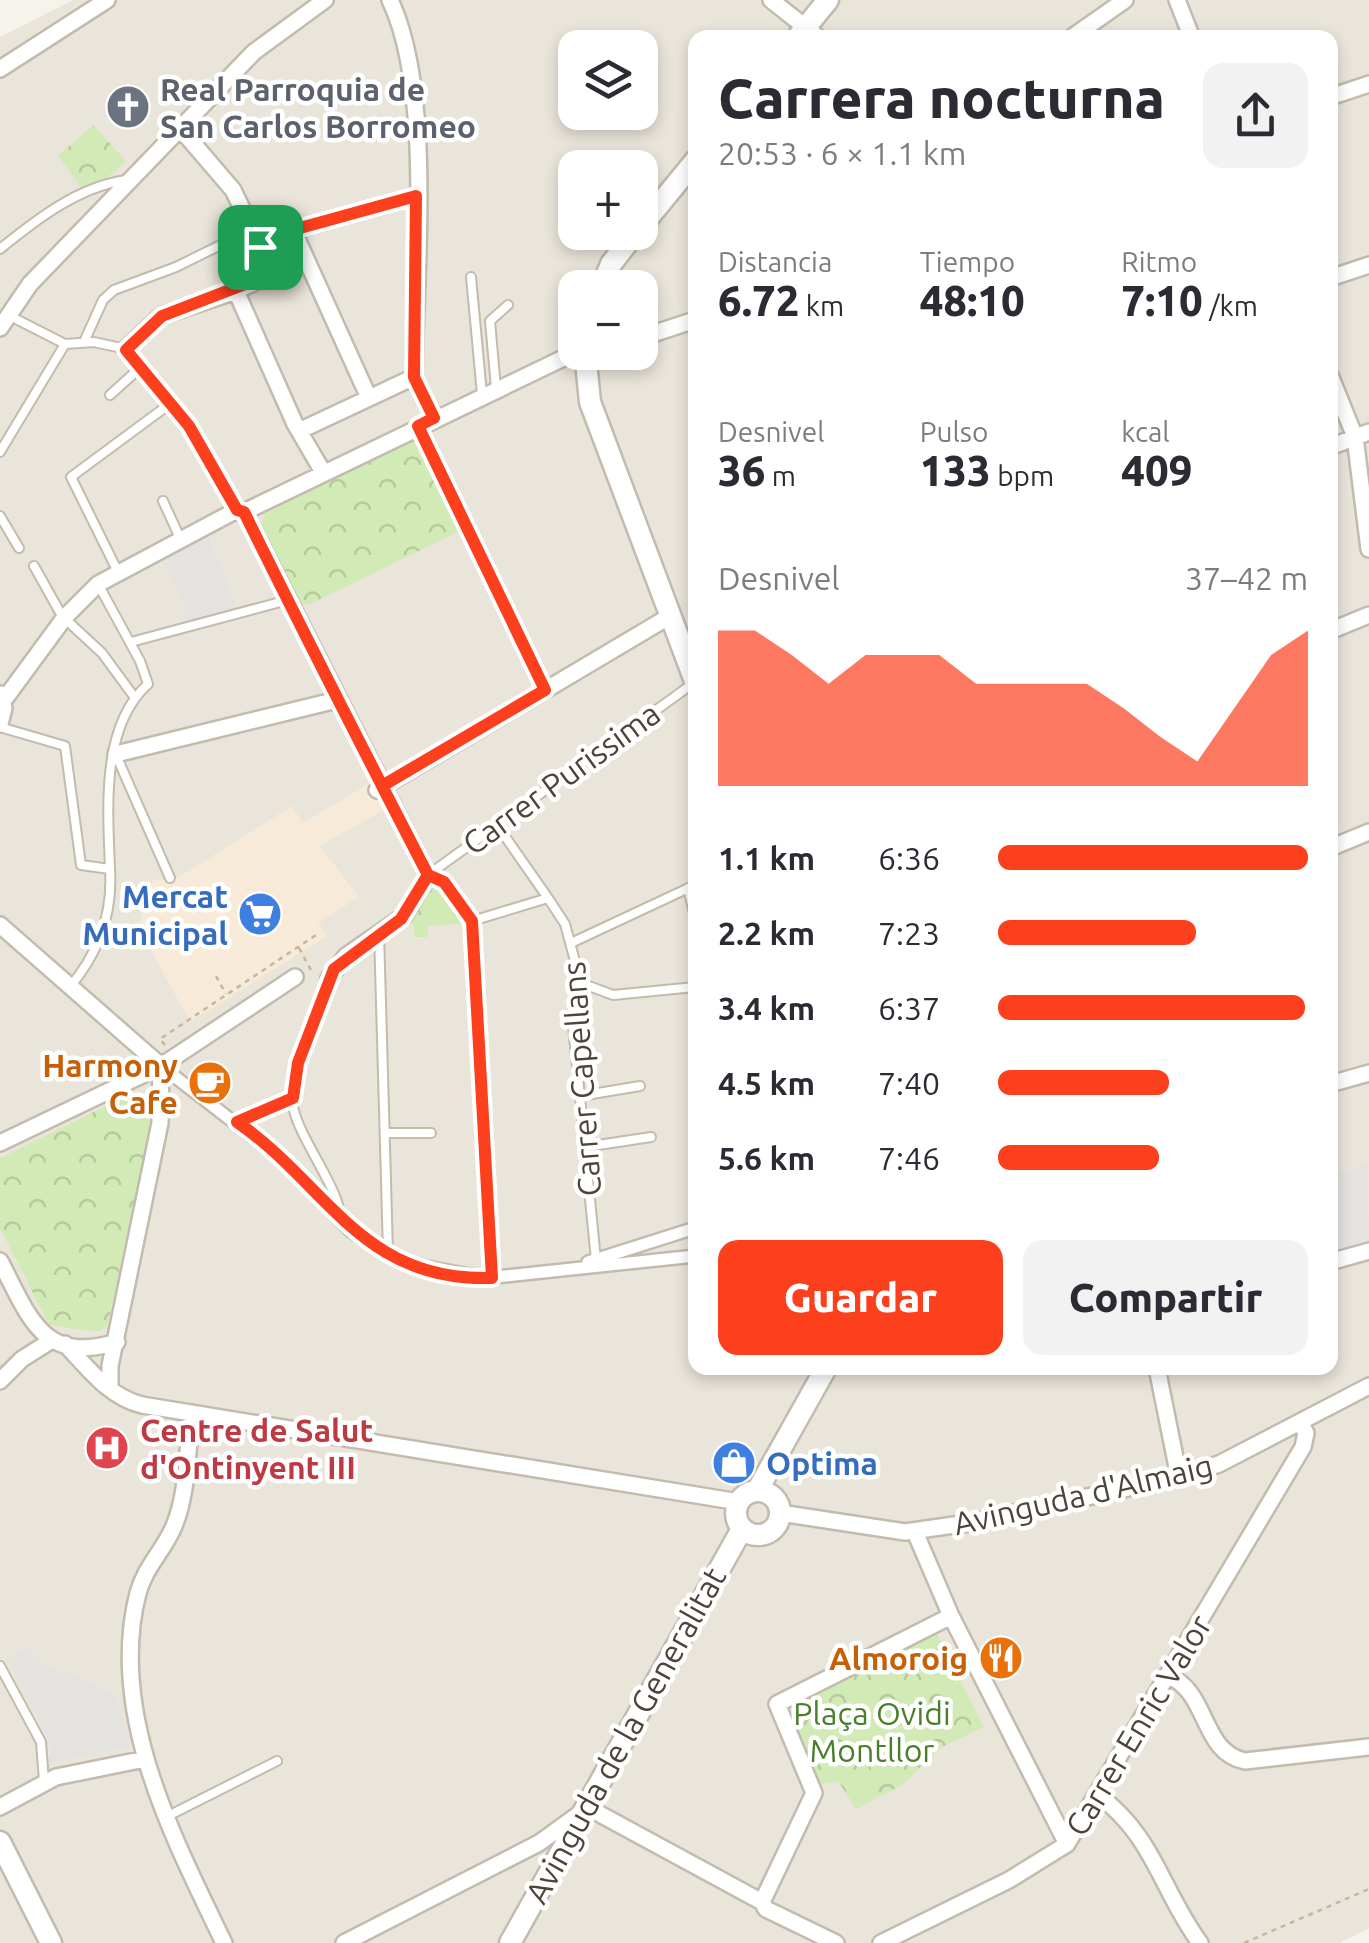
<!DOCTYPE html>
<html lang="es">
<meta charset="utf-8">
<style>
:root{--surface:#fff;--page:#f2f2f3;--text:#2b2b33;--muted:#7c7c81;--accent:#fc3f1d}
body{margin:0;font-family:Ubuntu,sans-serif;background:var(--page);color:var(--text);height:100vh;display:flex;flex-direction:column;font-size:38px;white-space:nowrap}
*{box-sizing:border-box;margin:0}
p{font-size:32px;color:var(--muted)}
.icon{flex:none;width:55px;height:55px;fill:none;stroke:currentColor;stroke-width:2;stroke-linecap:round;stroke-linejoin:round}
.map{position:relative;flex:1;overflow:hidden}
.drawer{position:absolute;left:688px;top:30px;width:650px;height:1345px;display:flex;flex-direction:column;background:var(--surface);border-radius:20px;box-shadow:0 5px 15px #0003}
.drawer>*{flex:none}
.fabs{position:absolute;left:558px;top:30px;display:grid;gap:20px}
.fabs a{display:grid;place-items:center;width:100px;height:100px;border-radius:20px;background:var(--surface);box-shadow:0 5px 15px #0003;font-size:50px}
.pin{position:absolute;display:grid;place-items:center;width:85px;height:85px;color:#fff;margin:-42px;border-radius:20px;box-shadow:0 5px 15px #0006}
.round{display:grid;place-items:center;flex:none;width:105px;height:105px;border-radius:20px;background:var(--page)}
.summary{display:flex;align-items:center;justify-content:space-between;height:170px;padding:0 30px}
h1{font-size:55px;font-weight:800;line-height:75px}
.metrics{display:grid;grid-template-columns:repeat(3,1fr);gap:15px;height:170px;padding:10px 30px}
.metrics div{display:grid;align-content:center}
.metrics b{font-size:42px;font-weight:800}
.metrics small{font-size:28px;font-weight:400}
.metrics p{font-size:28px}
.chart{height:280px;padding:20px 30px}
.chart p{display:flex;justify-content:space-between}
.chart svg{width:100%;height:180px;margin-top:10px;fill:var(--accent);opacity:.7}
.action{display:flex;gap:20px;margin-top:auto;padding:20px 30px}
.action a{flex:1;height:115px;border-radius:20px;background:var(--accent);color:#fff;font-size:40px;font-weight:800;line-height:115px;text-align:center}
.action a+a{background:var(--page);color:var(--text)}
ul{padding:0 30px;list-style:none;font-size:32px}
li{display:grid;grid-template-columns:160px 120px 1fr;align-items:center;height:75px}
li i{height:25px;border-radius:12px;background:var(--accent)}
.map>svg:first-child{display:block}
</style>
<div class="map">
<svg width="1369" height="1943" viewBox="0 0 1369 1943">
<defs>
<pattern id="park-crowns" width="20" height="18" patternUnits="userSpaceOnUse" patternTransform="scale(2.5)"><rect width="20" height="18" fill="#d2eab5"/><path d="M2 6a3 3 0 1 1 6 0M12 15a3 3 0 1 1 6 0" fill="none" stroke="#b6ca9c"/></pattern>
</defs>
<rect width="100%" height="100%" fill="#f6f3ec"/>
<path fill="#eae5da" fill-rule="evenodd" d="M73,0H1369V1928L1340,1943H0V37ZM695,38H1330V1368H695ZM575,48H640V112H575ZM575,168H640V232H575ZM575,288H640V352H575Z"/>
<path fill="#f7ead8" d="M370,783L384,810L320,846L359,897L318,923L327,936L190,1022L139,928L152,880L176,879L292,806L303,823Z"/>
<path fill="url(#park-crowns)" d="M93,125L126,161L106,179L82,189L58,156Z
M413,439L458,528L456,533L308,605L300,604L261,528L264,513Z
M430,885L440,886L468,923L428,926V937H414V926L408,921Z
M128,1095L146,1102L151,1121L107,1327L98,1332L49,1325L0,1228V1158Z
M936,1632L984,1727L938,1749L904,1784L856,1809L838,1781L821,1784L789,1721L791,1702Z"/>
<path fill="#e5e3e0" d="M207,533L239,612L187,627L183,609L187,606L159,555Z
M1367,1164L1369,1244L1330,1254V1176Z
M29,1646L41,1662L116,1695L127,1735L132,1736L128,1746L49,1763L50,1742L7,1658Z"/>
<g fill="none" stroke-linecap="round" stroke-linejoin="round">
<defs>
<path id="service" d="M0,249C37,219 78,187 126,180
M471,277L482,394
M10,316L65,344L94,342L126,349L189,426L237,510
M84,342L103,300L114,290L176,267L251,230
M496,388L490,321L508,305
M110,395L142,366
M0,452L65,344
M163,501L180,538
M0,516L19,548
M34,566L62,616L102,653L135,698
M118,572L71,477L171,403
M98,584L140,661L148,684C100,727 108,811 110,869
M131,642L288,600
M0,727L65,746L81,865L110,869C113,914 98,954 69,988
M116,755L170,878
M497,825L548,898
M428,875L444,882L472,921L492,1278
M428,875L695,682
M688,888L695,917
M472,921L548,898L565,924L580,980L572,1016L596,1260
M379,932L388,1252
M571,943L695,885
M329,978C314,1016 287,1064 293,1106C298,1138 345,1196 339,1219
M581,983L613,995L695,987
M580,1096L640,1086
M385,1133H431
M585,1147L651,1137
M0,1666L41,1742L44,1781
M166,1817L277,1761"/>
<path id="pedestrian" d="M161,1066L279,1157L351,1231L405,1263L486,1278L695,1256
M588,1262L695,1228"/>
<path id="minor" d="M390,0C434,93 415,271 414,377L434,418
M771,0L819,38
M1177,0L1192,38
M1071,38L1125,0
M0,69L107,0
M1330,97L1369,84
M179,127L233,190L269,264L267,276L236,291L295,424L323,472
M293,230L369,398
M260,247L300,228L416,196
M1330,278L1369,265
M0,328L30,284L254,52L325,0
M640,338L695,320
M126,349L161,316L236,291
M1330,375L1355,437L1369,549
M418,426L545,690
M301,430L414,377
M1330,447L1369,432
M244,512L428,875L404,916L346,956L329,978
M1330,631L1369,615
M4,700L65,617L98,584L237,510L244,512L576,352
M0,724L4,708L1,694
M116,754L337,700
M377,790L670,616
M1330,848L1369,832
M0,925L161,1066
M1330,1084L1369,1073
M0,1143L161,1066L295,977
M0,1261C29,1316 42,1365 117,1342
M1330,1262L1369,1251
M65,1344C88,1368 109,1397 142,1405L739,1502
M1157,1368L1179,1477
M0,1381L22,1359L49,1342
M110,1388V1366L160,1123L161,1066
M192,1413C187,1448 188,1493 174,1526C164,1550 145,1567 138,1593C107,1713 174,1839 224,1943
M780,1513L905,1532L968,1523L1179,1477L1219,1464L1369,1386
M915,1532L951,1616L1067,1844
M1169,1676C1209,1693 1201,1752 1245,1761L1369,1747
M1098,1795C1154,1836 1161,1890 1200,1943
M585,1806L762,1902
M0,1807L56,1777L145,1759
M344,1943L539,1843L579,1814
M836,1943L766,1909L762,1902L814,1793L777,1704L951,1616
M881,1943L1009,1880L1067,1844L1303,1447L1306,1433L1300,1422"/>
<path id="tertiary" d="M797,38L828,0
M640,228L695,161
M601,288L611,264L636,232
M585,352L590,402L695,681
M757,1491L826,1368
M736 1513a22 22 0 1 1 44 0a22 22 0 1 1-44 0Z
M0,1842L51,1943
M510,1943L742,1529"/>
</defs>
<use href="#service" stroke="#c2bbae" stroke-width="12"/>
<use href="#pedestrian" stroke="#c2bbae" stroke-width="16"/>
<use href="#minor" stroke="#c2bbae" stroke-width="20"/>
<use href="#tertiary" stroke="#c2bbae" stroke-width="25"/>
<path stroke="#c4b79f" stroke-width="2.5" stroke-dasharray="5 5" stroke-linecap="butt" d="M299,948L312,972
M216,976L226,994
M165,1045L160,1039L319,933
M252,1116L281,1103
M1244,1943L1369,1889"/>
<use href="#service" stroke="#fff" stroke-width="8"/>
<use href="#pedestrian" stroke="#fff" stroke-width="11"/>
<use href="#minor" stroke="#fff" stroke-width="15"/>
<use href="#tertiary" stroke="#fff" stroke-width="20"/>
</g>
<g fill="none" stroke-linecap="round" stroke-linejoin="round">
<defs>
<path id="route" d="M260,247L268,264L266,276L162,316L126,350L189,426L237,510L244,512C304,634 366,755 428,875L401,919L334,969L298,1063L293,1098L237,1122C328,1185 361,1282 492,1278L472,921L444,882L428,875L382,786L545,690L418,426L434,418L414,377L416,196L300,228L260,247"/>
</defs>
<use href="#route" stroke="#fff" stroke-width="20"/>
<use href="#route" stroke="#fc3f1d" stroke-width="12"/>
</g>
<defs>
<symbol id="church-disc" viewBox="-11 -11 22 22"><circle r="9.5" fill="#6b7280" stroke="#fff"/><path d="M-1.2-6h2.4v3.5h3.3v2.4h-3.3V6h-2.4V-.1h-3.3v-2.4h3.3Z" fill="#fff"/></symbol>
<symbol id="supermarket-disc" viewBox="-11 -11 22 22"><circle r="9.5" fill="#3f7fe0" stroke="#fff"/><path d="M-6-5.5h2.5l.6 2H6L4.5 2H-2.5L-4.4-4H-6ZM-1.5 3.2a1.3 1.3 0 1 0 .1 0ZM3 3.2a1.3 1.3 0 1 0 .1 0Z" fill="#fff"/></symbol>
<symbol id="cafe-disc" viewBox="-11 -11 22 22"><circle r="9.5" fill="#e8710a" stroke="#fff"/><path d="M-5.5-4.5H6V0H3Q3 3.5 0 3.5H-2.5Q-5.5 3.5-5.5 0ZM3-3.2v2h1.7v-2ZM-6 4.5H4V6H-6Z" fill="#fff"/></symbol>
<symbol id="hospital-disc" viewBox="-11 -11 22 22"><circle r="9.5" fill="#e0444e" stroke="#fff"/><path d="M-5-5h3v3.5h4V-5h3V5h-3V1.5h-4V5h-3Z" fill="#fff"/></symbol>
<symbol id="shop-disc" viewBox="-11 -11 22 22"><circle r="9.5" fill="#3f7fe0" stroke="#fff"/><path d="M-5-2.5h2.3a2.7 3.5 0 0 1 5.4 0H5L5.5 6h-11ZM-1.5-2.5h3a1.5 2.3 0 0 0-3 0Z" fill="#fff"/></symbol>
<symbol id="restaurant-disc" viewBox="-11 -11 22 22"><circle r="9.5" fill="#e8710a" stroke="#fff"/><path d="M-5-6h1v4h1v-4h1v4h1v-4h1v5L-1.5 .5V6h-2V.5L-5-1ZM5-6V6H3V1.5H1.5Q1.5-4 5-6Z" fill="#fff"/></symbol>
</defs>
<g fill-rule="evenodd">
<use href="#church-disc" x="103" y="82" width="50" height="50"/>
<use href="#supermarket-disc" x="235" y="889" width="50" height="50"/>
<use href="#cafe-disc" x="185" y="1058" width="50" height="50"/>
<use href="#hospital-disc" x="82" y="1423" width="50" height="50"/>
<use href="#shop-disc" x="709" y="1438" width="50" height="50"/>
<use href="#restaurant-disc" x="976" y="1633" width="50" height="50"/>
</g>
<g text-anchor="middle" dominant-baseline="central" stroke-width="9" stroke-linejoin="round" paint-order="stroke">
<g font-size="32" font-weight="bold" fill="#5b616d" stroke="#fff" text-anchor="start">
<text x="160" y="89">Real Parroquia de<tspan x="160" dy="37">San Carlos Borromeo</tspan></text>
</g>
<g font-size="32" fill="#4b4439" stroke="#fff">
<text transform="translate(561 778) rotate(-36)">Carrer Purissima</text>
<text transform="translate(581 1079) rotate(-94)">Carrer Capellans</text>
<text transform="translate(1083 1494) rotate(-13)">Avinguda d'Almaig</text>
<text transform="translate(1138 1725) rotate(-59)">Carrer Enric Valor</text>
<text transform="translate(625 1735) rotate(-61)">Avinguda de la Generalitat</text>
</g>
<g font-size="32" font-weight="bold" fill="#366cbe" stroke="#fff" text-anchor="end">
<text x="228" y="896">Mercat<tspan x="228" dy="37">Municipal</tspan></text>
<text x="766" y="1463" text-anchor="start">Optima</text>
</g>
<g font-size="32" font-weight="bold" fill="#c56008" stroke="#fff" text-anchor="end">
<text x="178" y="1065">Harmony<tspan x="178" dy="37">Cafe</tspan></text>
<text x="968" y="1658">Almoroig</text>
</g>
<g font-size="32" font-weight="bold" fill="#be3a42" stroke="#fff" text-anchor="start">
<text x="140" y="1430">Centre de Salut<tspan x="140" dy="37">d'Ontinyent III</tspan></text>
</g>
<g font-size="32" fill="#4a7f2a" stroke="#fff">
<text x="872" y="1713">Plaça Ovidi<tspan x="872" dy="37">Montllor</tspan></text>
</g>
</g>
</svg>
<div class="fabs">
<a><svg class="icon" aria-label="layers" viewBox="0 0 24 24"><path d="M12 4l9 5-9 5-9-5zM3 14l9 5 9-5"/></svg></a>
<a>+</a>
<a>−</a>
</div>
<div class="pin" style="left:260px;top:247px;background:#1e9e55"><svg class="icon" aria-label="arrive" viewBox="0 0 24 24"><path d="M6 21V4h12l-3 4 3 4H6"/></svg></div>
<section class="drawer">
<div class="summary"><div><h1>Carrera nocturna</h1><p>20:53 · 6 × 1.1 km</p></div><a class="round"><svg class="icon" aria-label="share" viewBox="0 0 24 24"><path d="M12 15V3M7 8l5-5 5 5M5 13v7h14v-7"/></svg></a></div>
<div class="metrics">
<div><p>Distancia</p><b>6.72<small> km</small></b></div>
<div><p>Tiempo</p><b>48:10</b></div>
<div><p>Ritmo</p><b>7:10<small> /km</small></b></div>
</div>
<div class="metrics">
<div><p>Desnivel</p><b>36<small> m</small></b></div>
<div><p>Pulso</p><b>133<small> bpm</small></b></div>
<div><p>kcal</p><b>409</b></div>
</div>
<div class="chart"><p><span>Desnivel</span>37–42 m</p>
<svg viewBox="0 0 160 44" preserveAspectRatio="none"><path d="M0 44V6L10 6L20 12L30 19L40 12L50 12L60 12L70 19L80 19L90 19L100 19L110 25L120 32L130 38L140 25L150 12L160 6V44z"/></svg>
</div>
<ul>
<li><b>1.1 km</b>6:36<i style="width:100%"></i></li>
<li><b>2.2 km</b>7:23<i style="width:64%"></i></li>
<li><b>3.4 km</b>6:37<i style="width:99%"></i></li>
<li><b>4.5 km</b>7:40<i style="width:55%"></i></li>
<li><b>5.6 km</b>7:46<i style="width:52%"></i></li>
</ul>
<div class="action"><a>Guardar</a><a>Compartir</a></div>
</section>
</div>
